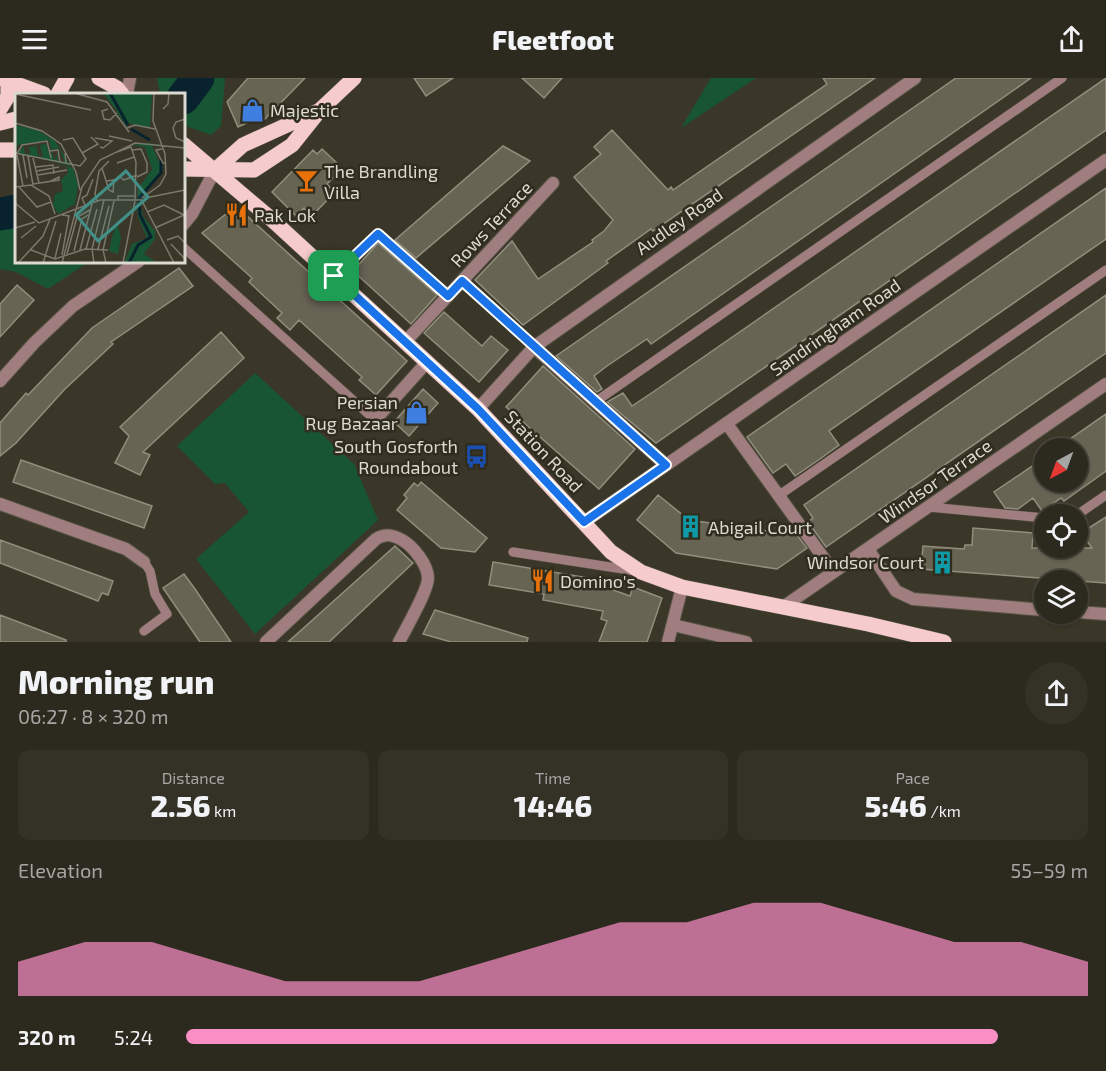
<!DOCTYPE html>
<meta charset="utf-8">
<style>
:root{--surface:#2c291e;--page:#343127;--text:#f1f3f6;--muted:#a6a6a4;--line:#48453c;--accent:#fb8fc5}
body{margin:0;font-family:"Exo 2",sans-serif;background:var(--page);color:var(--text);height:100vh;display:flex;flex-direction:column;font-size:22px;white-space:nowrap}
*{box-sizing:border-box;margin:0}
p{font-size:20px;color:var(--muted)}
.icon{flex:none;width:33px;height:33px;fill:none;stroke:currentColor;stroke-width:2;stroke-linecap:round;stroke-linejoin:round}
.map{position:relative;height:564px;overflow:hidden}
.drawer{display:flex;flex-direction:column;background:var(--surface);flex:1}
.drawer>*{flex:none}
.needle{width:39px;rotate:221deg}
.tools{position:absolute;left:1034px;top:360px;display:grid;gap:12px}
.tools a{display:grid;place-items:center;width:54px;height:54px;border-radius:50%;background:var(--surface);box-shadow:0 2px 4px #0004,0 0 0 2px var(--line);font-size:30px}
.pin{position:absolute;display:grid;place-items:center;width:51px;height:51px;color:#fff;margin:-26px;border-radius:12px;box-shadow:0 3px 9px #0006}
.round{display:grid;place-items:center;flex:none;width:63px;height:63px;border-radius:32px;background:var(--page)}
.headline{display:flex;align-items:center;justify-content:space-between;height:102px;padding:0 18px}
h1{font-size:33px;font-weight:800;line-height:45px}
.figures{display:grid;grid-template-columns:repeat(3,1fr);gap:9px;height:102px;padding:6px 18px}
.figures div{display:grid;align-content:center;border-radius:12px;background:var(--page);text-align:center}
.figures b{font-size:30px;font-weight:800}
.figures small{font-size:16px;font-weight:400}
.figures p{font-size:16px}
.chart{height:168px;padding:12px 18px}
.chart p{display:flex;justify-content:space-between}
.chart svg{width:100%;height:108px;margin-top:6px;fill:var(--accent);opacity:.7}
ul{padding:0 18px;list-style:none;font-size:20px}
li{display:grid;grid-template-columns:96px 72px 1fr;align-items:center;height:45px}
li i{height:15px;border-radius:8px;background:var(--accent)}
header{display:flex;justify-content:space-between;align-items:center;height:78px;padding:0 18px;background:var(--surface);font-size:27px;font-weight:800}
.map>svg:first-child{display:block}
</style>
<header><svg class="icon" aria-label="menu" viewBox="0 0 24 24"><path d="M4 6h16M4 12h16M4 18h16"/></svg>Fleetfoot<svg class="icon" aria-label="share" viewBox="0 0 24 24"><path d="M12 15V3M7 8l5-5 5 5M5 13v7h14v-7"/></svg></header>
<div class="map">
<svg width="1106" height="564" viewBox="0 0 1106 564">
<rect width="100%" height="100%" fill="#3a3728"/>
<path fill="#185534" d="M157,0H225L221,48L211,57L183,47V16H160Z
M711,0H756L681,50Z
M16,127V183H90L48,211L16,194L0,191V132Z
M255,295L354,386L378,442L255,556L196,481L249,434L225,405L215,406L177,368Z"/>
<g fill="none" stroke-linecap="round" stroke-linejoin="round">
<path stroke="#09232e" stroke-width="33" d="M183,20L198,0
M0,136L16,133"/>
</g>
<path fill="#676454" stroke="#928e7d" stroke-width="1.5" d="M248,0H305L262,44L258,40L238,49L227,24Z
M414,0H453L426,18Z
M522,0H562L544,20Z
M823,0H875L653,153L651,151L606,183L608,185L523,247L475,202L512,163L538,201L593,164L592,162L604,153L613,142L574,99L601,76L594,69L612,52L668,112L671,109L673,112L827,6Z
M956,0H1031L651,266L647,261L607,288L594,298L602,311L597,314L556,278Z
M1106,0V52L656,365L607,324L623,315L632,328L653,314Z
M503,68L530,83L416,180L395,162Z
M322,71L339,87L334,92L337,96L327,106L335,114L312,138L304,130L296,138L272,114L313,72L317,76Z
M1106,110V161L829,353L839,367L820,381L795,398L786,386L773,395L747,359Z
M236,128L407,283L376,317L359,302L362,299L299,242L290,252L277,240L282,235L249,204L252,200L202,155Z
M378,165L437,217L411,246L353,193Z
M179,190L193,208L111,264L113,266L64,312L16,365L0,378V345L26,315L28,317L92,250Z
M17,207L34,222L0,259V226Z
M1106,217V275L826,469L808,444L813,440L804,427Z
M444,234L482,268L491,258L508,272L479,304L424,255Z
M221,254L244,280L143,374L150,377L140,397L115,385L129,358L120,349Z
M543,288L635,371L599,411L506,329Z
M423,311L438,325L409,358L394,344Z
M1106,336V393L1064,423L1061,420L1042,433L1033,420L1018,431L1005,430L994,414L1044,380V404H1077V370H1057Z
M21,382L152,428L144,450L13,404Z
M421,404L487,460L475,474L441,470L397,432L407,420L404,417L414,405L418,408Z
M658,417L689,442L797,457L807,470L777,491L676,475L637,442Z
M1106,439V505L921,491L923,468L964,471L965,467H972L973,450L1033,455L1032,470H1092L1081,455Z
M0,462L113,503L108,517L102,515L98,523L0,485Z
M395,468L413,485L329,564H288Z
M493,484L589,500L588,503L630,518L633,509L662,520L647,564H599L607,543L601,541L603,533L543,522L544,516L489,507Z
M184,496L195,511L231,564H200L163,510Z
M435,532L528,560L527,564H451L423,556Z
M0,537L66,562V564H0Z"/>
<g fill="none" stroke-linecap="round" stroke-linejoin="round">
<defs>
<path id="service" d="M183,169L375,342
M334,198L378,156L448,218
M462,203L534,269
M595,324L1062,0
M778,418L1106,192
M929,429L1044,440
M1077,437L1106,417
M513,474L636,493
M144,553L167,536L155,516L150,493L144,484"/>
<path id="minor" d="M183,147L192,136L215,92
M405,264L553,105
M534,269L666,387
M0,303L34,265L73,228L139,183
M478,331L534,269L915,0
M375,342L427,284
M727,346L833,493
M0,426L126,471L144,484
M584,444L1106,82
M868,471L896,513L913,521L1044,532
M783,529L1106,306
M1077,534L1106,536
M673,547L746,564
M266,564L376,461C385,455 393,457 402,462C413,468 428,487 428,500C428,513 406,550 399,564
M668,564L682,509"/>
<path id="tertiary" d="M127,16L130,0"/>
<path id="primary" d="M0,0L44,16
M99,0L117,10L122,16
M58,16L67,0
M0,31L8,18V3
M0,45L16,41
M183,66L269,139L478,331L611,474L641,494L682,509L868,546L944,564
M0,72H16
M183,91L254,92L292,67L320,32L354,0
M215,92L243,67L318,33"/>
</defs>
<use href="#service" stroke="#575446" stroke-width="10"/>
<use href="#minor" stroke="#575446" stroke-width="14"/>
<use href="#tertiary" stroke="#575446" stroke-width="14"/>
<use href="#primary" stroke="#575446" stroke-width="16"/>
<use href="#service" stroke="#a07d7f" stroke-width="9"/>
<use href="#minor" stroke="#a07d7f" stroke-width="12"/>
<use href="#tertiary" stroke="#a07d7f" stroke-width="12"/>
<use href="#primary" stroke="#f6cbcd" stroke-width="15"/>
</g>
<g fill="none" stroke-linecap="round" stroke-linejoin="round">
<defs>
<path id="route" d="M378,156L448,218L462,203L666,387L584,444L478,331L334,198Z"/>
</defs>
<use href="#route" stroke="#fff" stroke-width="12"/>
<use href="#route" stroke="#1a73e8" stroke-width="8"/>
</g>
<defs>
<symbol id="shop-bare" viewBox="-9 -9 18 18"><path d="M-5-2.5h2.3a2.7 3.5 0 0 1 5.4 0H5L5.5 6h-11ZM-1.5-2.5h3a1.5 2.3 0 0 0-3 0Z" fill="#3f7fe0" stroke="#302d1e" stroke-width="2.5" paint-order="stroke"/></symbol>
<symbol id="bar-bare" viewBox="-9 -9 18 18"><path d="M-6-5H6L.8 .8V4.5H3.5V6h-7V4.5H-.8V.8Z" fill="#e8710a" stroke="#302d1e" stroke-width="2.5" paint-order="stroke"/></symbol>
<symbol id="restaurant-bare" viewBox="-9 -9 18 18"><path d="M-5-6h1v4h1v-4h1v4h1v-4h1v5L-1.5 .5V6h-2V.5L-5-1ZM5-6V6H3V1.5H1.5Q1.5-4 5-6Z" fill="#e8710a" stroke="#302d1e" stroke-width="2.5" paint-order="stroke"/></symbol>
<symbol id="bus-bare" viewBox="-9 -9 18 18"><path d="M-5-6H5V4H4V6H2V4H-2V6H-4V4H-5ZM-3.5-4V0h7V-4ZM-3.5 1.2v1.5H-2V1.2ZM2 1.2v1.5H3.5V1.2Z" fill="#1a4fb4" stroke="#302d1e" stroke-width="2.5" paint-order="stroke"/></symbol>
<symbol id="building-bare" viewBox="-9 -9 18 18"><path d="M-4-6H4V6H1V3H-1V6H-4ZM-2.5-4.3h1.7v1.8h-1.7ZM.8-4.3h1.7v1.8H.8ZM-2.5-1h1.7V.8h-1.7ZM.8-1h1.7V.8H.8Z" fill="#0f9aa8" stroke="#302d1e" stroke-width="2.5" paint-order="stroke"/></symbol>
</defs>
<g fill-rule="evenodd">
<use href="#shop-bare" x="236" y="16" width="33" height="33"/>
<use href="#bar-bare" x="290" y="86" width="33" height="33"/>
<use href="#restaurant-bare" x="220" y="120" width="33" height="33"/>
<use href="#shop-bare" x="400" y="318" width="33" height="33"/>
<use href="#bus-bare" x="460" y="362" width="33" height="33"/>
<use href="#building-bare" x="674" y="432" width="33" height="33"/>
<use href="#building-bare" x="926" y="468" width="33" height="33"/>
<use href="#restaurant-bare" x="526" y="486" width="33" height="33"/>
</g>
<g text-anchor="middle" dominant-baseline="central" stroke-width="5" stroke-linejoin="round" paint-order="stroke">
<g font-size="18" fill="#dcdad1" stroke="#302d1e" text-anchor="start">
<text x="270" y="32">Majestic</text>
<text x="324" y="93">The Brandling<tspan x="324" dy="21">Villa</tspan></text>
<text x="254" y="137">Pak Lok</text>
<text x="398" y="324" text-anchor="end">Persian<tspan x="398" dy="21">Rug Bazaar</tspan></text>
<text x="458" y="368" text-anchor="end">South Gosforth<tspan x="458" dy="21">Roundabout</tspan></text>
<text x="708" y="449">Abigail Court</text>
<text x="924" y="484" text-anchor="end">Windsor Court</text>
<text x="560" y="503">Domino's</text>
</g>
<g font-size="18" fill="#dcdad1" stroke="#302d1e">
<text transform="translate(679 143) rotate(-35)">Audley Road</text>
<text transform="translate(491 146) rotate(-47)">Rows Terrace</text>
<text transform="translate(835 249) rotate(-35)">Sandringham Road</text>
<text transform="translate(544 373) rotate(47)">Station Road</text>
<text transform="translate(935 403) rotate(-35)">Windsor Terrace</text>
</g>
</g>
<g transform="translate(15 15)">
<rect width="170" height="170" fill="#3a3728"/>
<path d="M88,0H137L135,33L133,35L113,30L112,34L101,18L104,14L100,16ZM0,32L22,37L40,48L56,73L3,60L8,53L10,61L16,60L13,54H20L21,51L23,63L28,64L25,52L31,51L33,58L32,49L35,65L37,58L39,67L43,61L42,68L50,70L44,55L36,57L34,47L2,52L0,60ZM133,50L145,52L137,53L148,77L123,105V96L137,76L130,54L116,52ZM39,70L58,75L63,92L60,111L43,121L38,112L40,101L48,98L46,87L53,80L52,74ZM125,109L128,123L140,138V146L129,161L141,169L109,170L117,151L132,145L123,124L122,110ZM101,128L106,144L103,161L94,158Z" fill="#185534"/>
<path fill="none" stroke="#09232e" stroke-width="3" d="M95,0L113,32M116,36L135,47M114,170L123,152L136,144L125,122L124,105L146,80V67"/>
<path fill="none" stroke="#7b786c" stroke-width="1.5" d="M59,0L92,9L114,39M0,1L76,17M93,16L87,18L89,26L95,27L102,20M148,16L153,11L154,0M170,26L161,29L158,35L161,45L170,49M0,30L27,38L46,51L61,79L65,97M112,35L120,32L140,36M94,43L117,48M80,45L97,48L88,55L85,54M147,56L141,57L148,70H151M117,57L126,56L132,70V79L122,84M35,58L43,57L45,69L51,70L50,60M102,59L116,54L121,69L120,107M0,60L65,73L71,66L58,45L48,47M67,60L83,51L76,44M2,61L7,52L32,48L36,65M2,62L8,93M8,62L12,85M13,63L18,92M18,65L24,90M102,70L119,64M21,74L38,72L39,81M87,75L94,97L98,99L99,87L92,88M22,78L44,74M23,82L52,77M105,84L109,87L122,82M18,91L44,87V84L36,88M0,94L16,92L34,103L40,121M4,94L22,114L36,109M127,105L145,92L151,81L150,61L138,28L139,0M130,105L170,97M103,107V103H119M82,108L80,101L84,78L94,68M127,108L159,170M0,110L24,130L85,107H127M70,112L67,105L72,102L78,86M132,119L149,112L169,122M0,135L20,129M140,135L169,122M6,145L21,133M152,147L163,143L169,149M156,151L170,166M71,156L82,116M83,156L94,113M16,157L40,166L70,156L93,157M65,157L77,111M59,158L67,126L73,122M52,161L62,124L75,117M47,162L54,123L47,122M40,165L46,140M3,170L28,143L35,126M28,170L41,128M47,170L67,94L85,67L120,50L170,55M79,170L77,156L89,107M91,170L88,157L99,108M108,170L120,108"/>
<path fill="#428f87" fill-opacity="0.15" stroke="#428f87" stroke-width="3" d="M111,78L133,104L83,148L61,122Z"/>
<rect width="170" height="170" fill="none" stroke="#dcdad1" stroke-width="3"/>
</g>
</svg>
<div class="tools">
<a><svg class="needle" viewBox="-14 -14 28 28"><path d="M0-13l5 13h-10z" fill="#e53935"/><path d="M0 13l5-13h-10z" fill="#a6a6a4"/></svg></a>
<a><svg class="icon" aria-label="locate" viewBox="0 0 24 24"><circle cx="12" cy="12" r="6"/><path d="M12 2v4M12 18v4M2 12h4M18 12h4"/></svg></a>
<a><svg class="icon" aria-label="layers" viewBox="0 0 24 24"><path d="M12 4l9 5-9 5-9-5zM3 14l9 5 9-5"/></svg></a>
</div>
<div class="pin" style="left:334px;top:198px;background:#1e9e55"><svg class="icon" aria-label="arrive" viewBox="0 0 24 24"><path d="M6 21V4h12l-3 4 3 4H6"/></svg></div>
</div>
<section class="drawer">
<div class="headline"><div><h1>Morning run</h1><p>06:27 · 8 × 320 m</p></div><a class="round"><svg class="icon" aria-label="share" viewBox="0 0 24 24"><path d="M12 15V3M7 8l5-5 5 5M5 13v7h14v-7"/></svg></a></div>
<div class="figures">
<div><p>Distance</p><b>2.56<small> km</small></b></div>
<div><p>Time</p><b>14:46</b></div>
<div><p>Pace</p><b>5:46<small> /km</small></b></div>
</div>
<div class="chart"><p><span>Elevation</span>55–59 m</p>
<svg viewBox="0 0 160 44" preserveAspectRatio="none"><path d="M0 44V30L10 22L20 22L30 30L40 38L50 38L60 38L70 30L80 22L90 14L100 14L110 6L120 6L130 14L140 22L150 22L160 30V44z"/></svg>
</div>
<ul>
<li><b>320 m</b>5:24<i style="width:90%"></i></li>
</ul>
</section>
